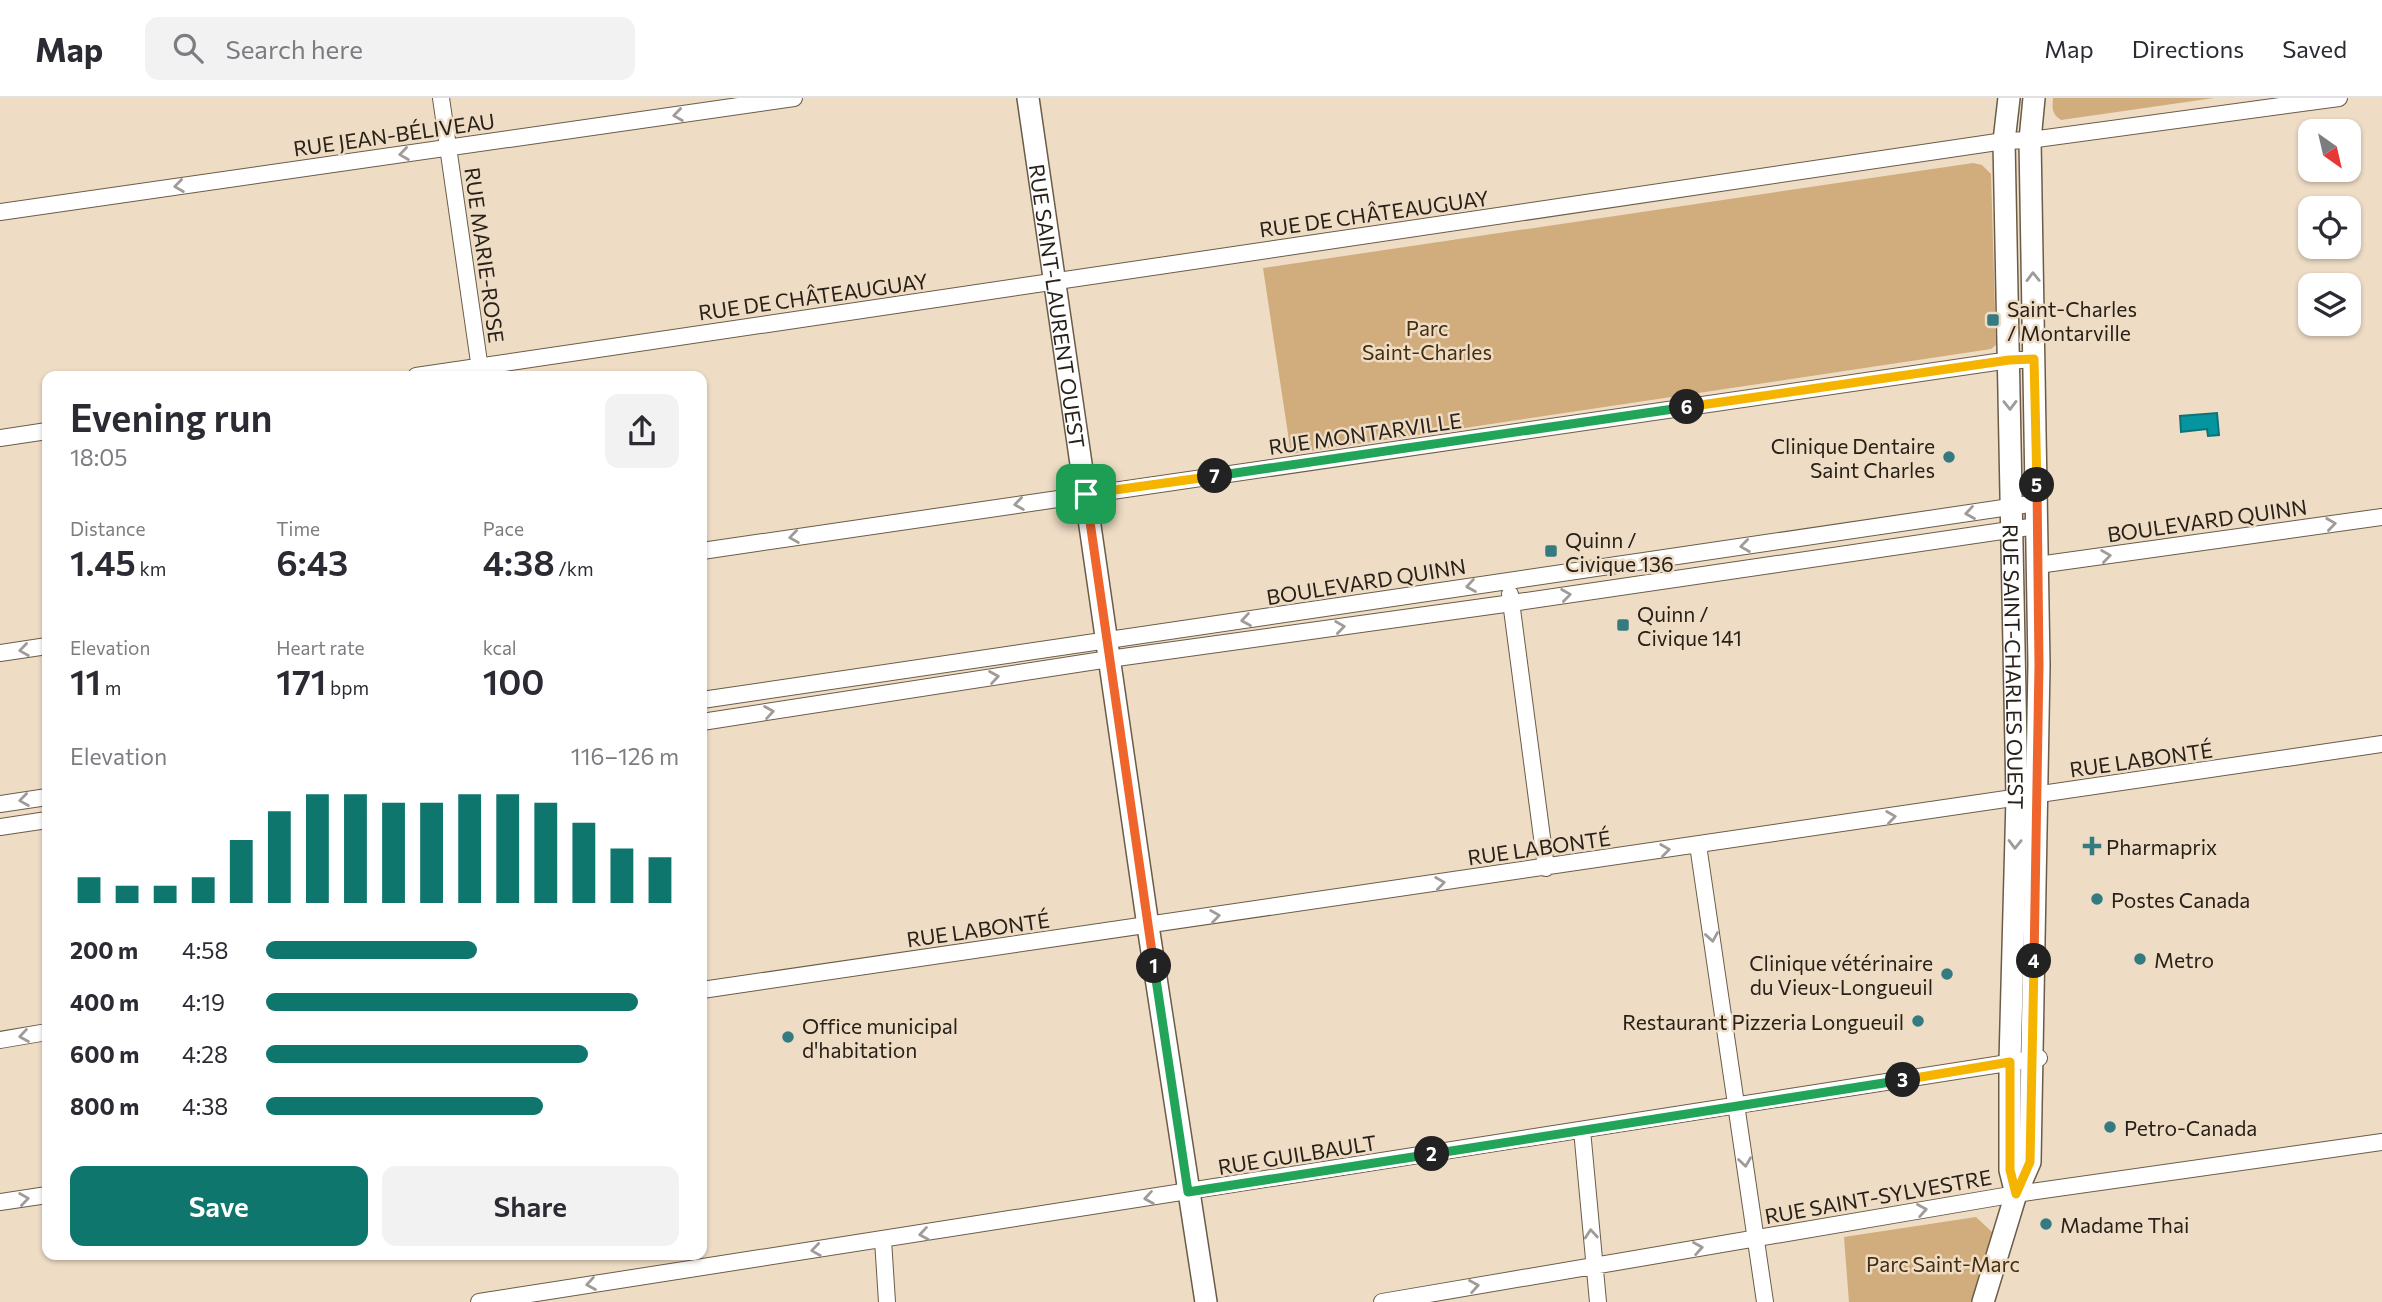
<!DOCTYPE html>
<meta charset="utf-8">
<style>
:root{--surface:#fff;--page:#f2f2f3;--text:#2b2b33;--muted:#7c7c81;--line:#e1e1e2;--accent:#0f766e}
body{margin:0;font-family:Commissioner,sans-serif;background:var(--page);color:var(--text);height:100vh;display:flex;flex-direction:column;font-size:26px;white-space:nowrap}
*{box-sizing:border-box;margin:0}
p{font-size:23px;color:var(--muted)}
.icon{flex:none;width:38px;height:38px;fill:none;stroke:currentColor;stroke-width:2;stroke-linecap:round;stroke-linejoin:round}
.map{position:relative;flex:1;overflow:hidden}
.drawer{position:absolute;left:42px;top:273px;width:665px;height:889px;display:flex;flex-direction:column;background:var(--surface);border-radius:14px;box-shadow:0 2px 5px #0004}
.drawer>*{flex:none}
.needle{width:46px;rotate:146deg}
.controls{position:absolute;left:2298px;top:21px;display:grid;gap:14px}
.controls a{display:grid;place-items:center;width:63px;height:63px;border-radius:14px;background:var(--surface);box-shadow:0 2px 5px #0004;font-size:35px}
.pin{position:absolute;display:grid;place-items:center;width:60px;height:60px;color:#fff;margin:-30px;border-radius:14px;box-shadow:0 4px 10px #0006}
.km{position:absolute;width:35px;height:35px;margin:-18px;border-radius:50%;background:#222;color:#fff;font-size:19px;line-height:35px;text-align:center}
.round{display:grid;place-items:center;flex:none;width:74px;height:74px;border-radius:14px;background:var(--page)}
.summary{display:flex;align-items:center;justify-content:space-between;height:119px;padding:0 28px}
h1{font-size:38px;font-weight:600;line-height:52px}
.figures{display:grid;grid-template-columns:repeat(3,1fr);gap:10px;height:119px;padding:7px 28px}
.figures div{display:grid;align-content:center}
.figures b{font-size:35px;font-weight:600}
.figures small{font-size:19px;font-weight:400}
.figures p{font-size:19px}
.chart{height:196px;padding:14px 28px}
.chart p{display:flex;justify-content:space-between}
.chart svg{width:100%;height:126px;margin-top:7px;stroke:var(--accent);stroke-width:6}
.button{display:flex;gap:14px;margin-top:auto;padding:14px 28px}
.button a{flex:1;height:80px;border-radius:14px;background:var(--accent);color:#fff;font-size:28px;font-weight:600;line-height:80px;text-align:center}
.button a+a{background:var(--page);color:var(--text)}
ul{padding:0 28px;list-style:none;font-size:23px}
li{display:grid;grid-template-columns:112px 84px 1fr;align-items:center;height:52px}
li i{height:18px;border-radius:9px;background:var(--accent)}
header{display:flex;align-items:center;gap:42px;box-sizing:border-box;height:98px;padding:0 35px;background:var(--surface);border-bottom:2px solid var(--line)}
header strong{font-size:33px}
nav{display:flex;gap:38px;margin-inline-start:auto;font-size:24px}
.search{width:490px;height:63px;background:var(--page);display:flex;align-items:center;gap:18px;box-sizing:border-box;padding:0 24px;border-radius:14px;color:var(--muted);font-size:26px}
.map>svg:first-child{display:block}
</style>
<header>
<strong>Map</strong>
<div class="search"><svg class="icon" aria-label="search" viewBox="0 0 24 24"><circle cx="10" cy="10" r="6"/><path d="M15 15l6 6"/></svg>Search here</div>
<nav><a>Map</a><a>Directions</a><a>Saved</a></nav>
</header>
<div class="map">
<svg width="2382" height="1204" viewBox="0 0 2382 1204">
<rect width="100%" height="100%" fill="#eedcc5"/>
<path fill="#d1ac7d" d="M2053,0H2214L2061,22C2052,16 2052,11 2053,0Z
M1973,65L1982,67L1991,76L1996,247L1991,251L1291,356L1263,170Z
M1976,1119L1993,1135L1972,1204H1849L1844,1139Z"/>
<path fill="#04959e" stroke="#0f7276" stroke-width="2" d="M2217,315L2219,337L2208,338L2207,331L2181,334L2180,318Z"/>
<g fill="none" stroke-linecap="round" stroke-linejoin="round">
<defs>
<path id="street" d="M441,0L481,278
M0,114L794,0
M416,278L2004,43L2030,42L2339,0
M0,340L47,333
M702,453L1996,264L2034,261
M2038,467L2382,419
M1510,496L1546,770
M0,555L47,548
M702,602L2037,405
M702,624L1109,561L1512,505L2037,428
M0,706L47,699
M0,729L47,722
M1698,747L1765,1204
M702,892L2382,646
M0,942L47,934
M1582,1032L1598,1204
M0,1104L47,1097
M883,1142L887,1204
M479,1204L2039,960
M1382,1204L2016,1096L2382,1044"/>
<g id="secondary">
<path id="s1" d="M1028,0L1148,828L1206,1204"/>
<path id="s2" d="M2009,0L2004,43L2017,700L2010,964V1072L2016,1096"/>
<path d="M1983,1204L2016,1096L2030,1064L2039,567L2030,42L2034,0"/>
</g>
</defs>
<use href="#street" stroke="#6b5c48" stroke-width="18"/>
<use href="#secondary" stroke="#6b5c48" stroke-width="24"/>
<use href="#street" stroke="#fff" stroke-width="16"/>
<use href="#secondary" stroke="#fff" stroke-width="21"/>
</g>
<defs><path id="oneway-chevron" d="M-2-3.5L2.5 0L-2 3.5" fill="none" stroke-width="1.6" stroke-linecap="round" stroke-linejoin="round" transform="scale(1.75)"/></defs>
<g stroke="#9e9b98">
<use href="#oneway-chevron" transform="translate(678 17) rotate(172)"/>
<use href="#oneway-chevron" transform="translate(404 56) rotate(172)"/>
<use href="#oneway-chevron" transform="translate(179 88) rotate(172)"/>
<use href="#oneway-chevron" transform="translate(2033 179) rotate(-91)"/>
<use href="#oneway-chevron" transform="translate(2010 307) rotate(89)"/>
<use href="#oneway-chevron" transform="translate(1019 406) rotate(172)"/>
<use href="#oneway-chevron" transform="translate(1970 415) rotate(171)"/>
<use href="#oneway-chevron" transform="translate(2331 426) rotate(-8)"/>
<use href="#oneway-chevron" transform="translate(794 439) rotate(172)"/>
<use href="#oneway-chevron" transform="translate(1745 448) rotate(172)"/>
<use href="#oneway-chevron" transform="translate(2106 458) rotate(-8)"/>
<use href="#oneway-chevron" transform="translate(1471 488) rotate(171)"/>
<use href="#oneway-chevron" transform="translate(1566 497) rotate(-8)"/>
<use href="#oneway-chevron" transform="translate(1246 522) rotate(171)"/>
<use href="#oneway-chevron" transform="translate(1340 529) rotate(-8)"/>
<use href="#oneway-chevron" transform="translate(24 552) rotate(172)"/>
<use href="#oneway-chevron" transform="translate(994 579) rotate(-9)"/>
<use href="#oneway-chevron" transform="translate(769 614) rotate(-9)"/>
<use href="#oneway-chevron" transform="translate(24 702) rotate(172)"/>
<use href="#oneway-chevron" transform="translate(1891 719) rotate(-8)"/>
<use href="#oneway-chevron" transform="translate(2015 746) rotate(91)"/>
<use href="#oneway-chevron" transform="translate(1665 752) rotate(-8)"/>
<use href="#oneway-chevron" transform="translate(1440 785) rotate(-8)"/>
<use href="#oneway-chevron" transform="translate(1215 818) rotate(-8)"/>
<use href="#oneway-chevron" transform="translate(1712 839) rotate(81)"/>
<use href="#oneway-chevron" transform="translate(24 938) rotate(171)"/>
<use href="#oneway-chevron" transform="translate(1745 1064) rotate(82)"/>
<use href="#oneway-chevron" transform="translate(1149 1100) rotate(171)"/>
<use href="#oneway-chevron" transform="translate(24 1101) rotate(-8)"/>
<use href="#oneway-chevron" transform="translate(1922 1112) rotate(-10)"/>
<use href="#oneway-chevron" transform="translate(924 1136) rotate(171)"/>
<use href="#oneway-chevron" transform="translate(1591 1136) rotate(-95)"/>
<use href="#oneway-chevron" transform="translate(1698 1150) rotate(-10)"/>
<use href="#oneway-chevron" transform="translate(816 1152) rotate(172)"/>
<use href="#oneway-chevron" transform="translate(591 1186) rotate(171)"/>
<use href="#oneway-chevron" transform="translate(1474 1188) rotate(-10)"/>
</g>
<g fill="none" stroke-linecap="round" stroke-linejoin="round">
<defs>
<path id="split-1" d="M1086,396L1154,868"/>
<path id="split-2" d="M1154,868L1188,1094L1432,1056"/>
<path id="split-3" d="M1432,1056L1903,982"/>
<path id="split-4" d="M1903,982L2010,964V1072L2016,1096L2030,1064L2034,863"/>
<path id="split-5" d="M2034,863L2039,567L2037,387"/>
<path id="split-6" d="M1687,309L2009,262L2034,261L2037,387"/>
<path id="split-7" d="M1215,378L1687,309"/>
<path id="split-8" d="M1086,396L1215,378"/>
</defs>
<use href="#split-1" stroke="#fff" stroke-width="14"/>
<use href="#split-2" stroke="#fff" stroke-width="14"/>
<use href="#split-3" stroke="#fff" stroke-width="14"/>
<use href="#split-4" stroke="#fff" stroke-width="14"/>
<use href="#split-5" stroke="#fff" stroke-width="14"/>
<use href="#split-6" stroke="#fff" stroke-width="14"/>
<use href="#split-7" stroke="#fff" stroke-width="14"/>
<use href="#split-8" stroke="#fff" stroke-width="14"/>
<use href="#split-1" stroke="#f0652b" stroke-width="9"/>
<use href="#split-2" stroke="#22a559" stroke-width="9"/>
<use href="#split-3" stroke="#22a559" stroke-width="9"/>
<use href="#split-4" stroke="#f5b400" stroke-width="9"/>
<use href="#split-5" stroke="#f0652b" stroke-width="9"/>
<use href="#split-6" stroke="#f5b400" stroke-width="9"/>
<use href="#split-7" stroke="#22a559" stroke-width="9"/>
<use href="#split-8" stroke="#f5b400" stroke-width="9"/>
</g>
<g fill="#337b81" stroke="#eedcc5" stroke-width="2.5">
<rect x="1986" y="215" width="14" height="14" rx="3.5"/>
<circle cx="1949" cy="359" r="7"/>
<rect x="1544" y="446" width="14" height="14" rx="3.5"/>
<rect x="1616" y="520" width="14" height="14" rx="3.5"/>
<path d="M2088.5 737.5h7v7h7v7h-7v7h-7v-7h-7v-7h7z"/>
<circle cx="2097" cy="801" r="7"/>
<circle cx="2140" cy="861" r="7"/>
<circle cx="1947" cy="876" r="7"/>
<circle cx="1918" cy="923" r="7"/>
<circle cx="788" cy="939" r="7"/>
<circle cx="2110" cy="1029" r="7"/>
<circle cx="2046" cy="1126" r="7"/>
</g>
<g text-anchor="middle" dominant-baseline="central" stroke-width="5" stroke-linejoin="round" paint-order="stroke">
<g font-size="21" fill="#282119" stroke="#eedcc5">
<text transform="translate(394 36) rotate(-8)">RUE JEAN-BÉLIVEAU</text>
<text transform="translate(1374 115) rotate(-8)">RUE DE CHÂTEAUGUAY</text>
<text transform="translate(485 157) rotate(82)">RUE MARIE-ROSE</text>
<text transform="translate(813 198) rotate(-8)">RUE DE CHÂTEAUGUAY</text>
<text stroke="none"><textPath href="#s1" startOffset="210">RUE SAINT-LAURENT OUEST</textPath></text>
<text transform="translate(1365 335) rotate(-8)">RUE MONTARVILLE</text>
<text transform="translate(2207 422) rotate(-8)">BOULEVARD QUINN</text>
<text transform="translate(1366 483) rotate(-9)">BOULEVARD QUINN</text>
<text stroke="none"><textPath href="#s2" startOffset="569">RUE SAINT-CHARLES OUEST</textPath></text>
<text transform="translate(2141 661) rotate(-8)">RUE LABONTÉ</text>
<text transform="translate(1539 749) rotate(-8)">RUE LABONTÉ</text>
<text transform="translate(978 831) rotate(-8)">RUE LABONTÉ</text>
<text transform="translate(1297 1056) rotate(-9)">RUE GUILBAULT</text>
<text transform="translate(1878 1098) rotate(-10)">RUE SAINT-SYLVESTRE</text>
</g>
<g font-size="21" fill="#282119" stroke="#eedcc5" text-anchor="start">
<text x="2007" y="210">Saint-Charles<tspan x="2007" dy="24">/ Montarville</tspan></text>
<text x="1935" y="347" text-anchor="end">Clinique Dentaire<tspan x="1935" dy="24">Saint Charles</tspan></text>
<text x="1565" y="441">Quinn /<tspan x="1565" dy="24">Civique 136</tspan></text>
<text x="1637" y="515">Quinn /<tspan x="1637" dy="24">Civique 141</tspan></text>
<text x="2106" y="748">Pharmaprix</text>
<text x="2111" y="801">Postes Canada</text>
<text x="2154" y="861">Metro</text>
<text x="1933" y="864" text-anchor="end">Clinique vétérinaire<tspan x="1933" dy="24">du Vieux-Longueuil</tspan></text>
<text x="1904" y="923" text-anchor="end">Restaurant Pizzeria Longueuil</text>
<text x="802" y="927">Office municipal<tspan x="802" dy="24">d'habitation</tspan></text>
<text x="2124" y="1029">Petro-Canada</text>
<text x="2060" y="1126">Madame Thai</text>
</g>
<g font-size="21" fill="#432e10" stroke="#eedcc5">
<text x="1427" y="229">Parc<tspan x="1427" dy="24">Saint-Charles</tspan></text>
<text x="1943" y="1165">Parc Saint-Marc</text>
</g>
</g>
</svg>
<div class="controls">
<a><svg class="needle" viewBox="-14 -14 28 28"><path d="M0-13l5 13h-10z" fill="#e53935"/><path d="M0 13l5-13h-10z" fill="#7c7c81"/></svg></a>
<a><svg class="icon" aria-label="locate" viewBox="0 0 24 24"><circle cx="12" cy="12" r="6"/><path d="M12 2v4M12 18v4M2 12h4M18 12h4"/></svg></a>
<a><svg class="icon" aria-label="layers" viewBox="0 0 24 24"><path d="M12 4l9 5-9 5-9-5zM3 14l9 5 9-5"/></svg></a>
</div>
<div class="pin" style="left:1086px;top:396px;background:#1e9e55"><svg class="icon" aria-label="arrive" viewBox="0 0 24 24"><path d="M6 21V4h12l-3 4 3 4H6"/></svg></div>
<b class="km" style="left:1154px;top:868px">1</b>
<b class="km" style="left:1432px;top:1056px">2</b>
<b class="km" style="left:1903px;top:982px">3</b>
<b class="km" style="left:2034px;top:863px">4</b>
<b class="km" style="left:2037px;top:387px">5</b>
<b class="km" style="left:1687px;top:309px">6</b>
<b class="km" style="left:1215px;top:378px">7</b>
<section class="drawer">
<div class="summary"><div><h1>Evening run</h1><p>18:05</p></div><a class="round"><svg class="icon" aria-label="share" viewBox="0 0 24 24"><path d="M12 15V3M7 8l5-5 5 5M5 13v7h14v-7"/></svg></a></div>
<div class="figures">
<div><p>Distance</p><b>1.45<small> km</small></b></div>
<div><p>Time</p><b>6:43</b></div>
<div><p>Pace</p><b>4:38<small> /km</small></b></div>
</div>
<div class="figures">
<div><p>Elevation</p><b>11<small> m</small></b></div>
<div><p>Heart rate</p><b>171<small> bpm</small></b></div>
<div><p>kcal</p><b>100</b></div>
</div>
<div class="chart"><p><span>Elevation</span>116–126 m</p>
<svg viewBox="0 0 160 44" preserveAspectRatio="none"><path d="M5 44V35M15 44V38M25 44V38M35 44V35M45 44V22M55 44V12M65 44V6M75 44V6M85 44V9M95 44V9M105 44V6M115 44V6M125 44V9M135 44V16M145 44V25M155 44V28"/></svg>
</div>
<ul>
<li><b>200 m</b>4:58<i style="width:51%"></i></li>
<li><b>400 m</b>4:19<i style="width:90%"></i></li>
<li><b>600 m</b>4:28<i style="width:78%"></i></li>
<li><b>800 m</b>4:38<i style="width:67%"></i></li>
</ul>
<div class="button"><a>Save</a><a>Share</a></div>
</section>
</div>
